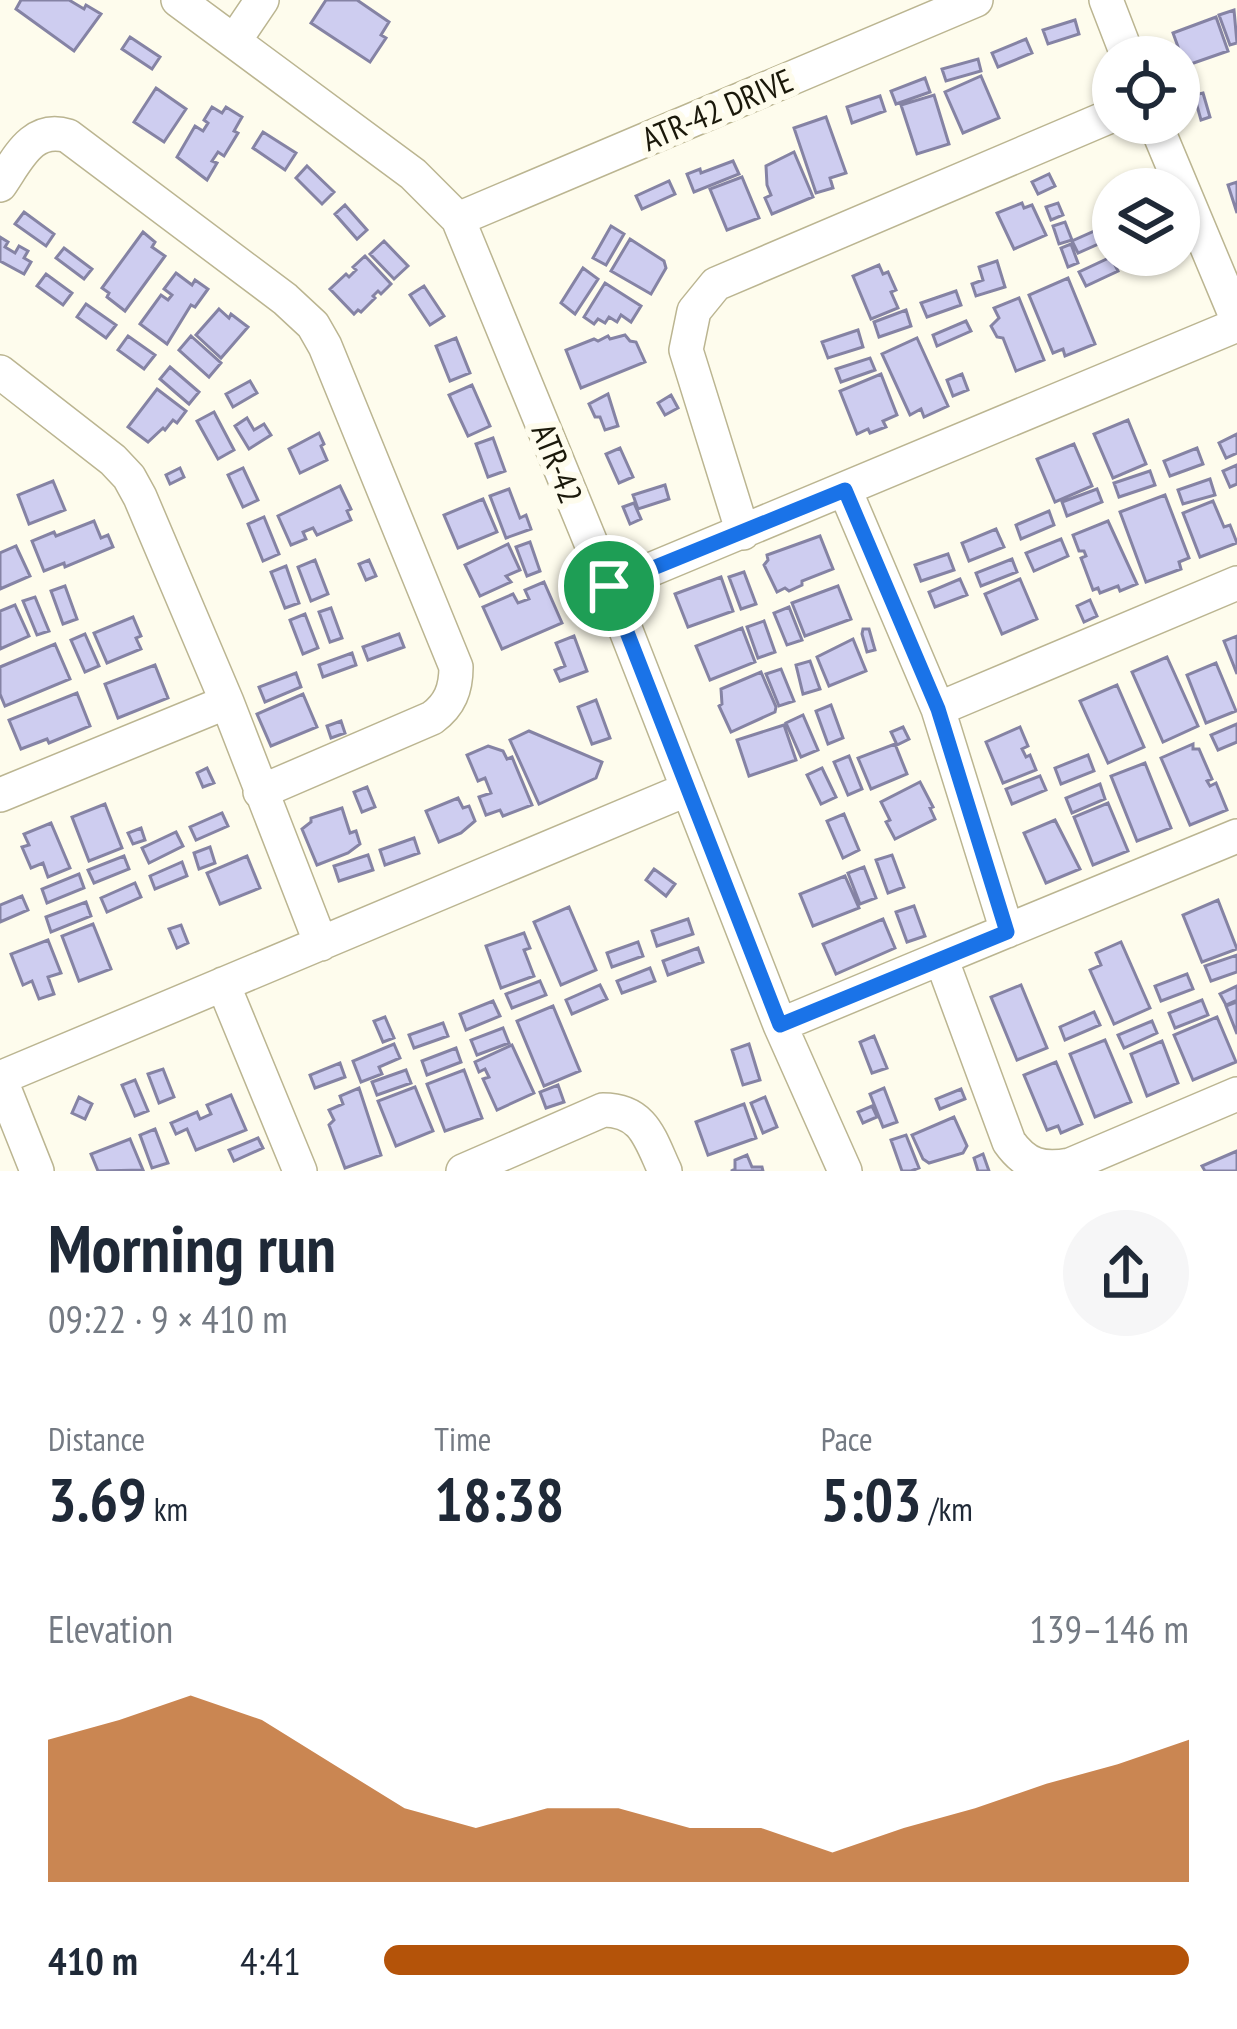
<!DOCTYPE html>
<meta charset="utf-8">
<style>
:root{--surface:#fff;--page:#f6f6f7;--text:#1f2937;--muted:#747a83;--accent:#b45309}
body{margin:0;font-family:"PT Sans Narrow",sans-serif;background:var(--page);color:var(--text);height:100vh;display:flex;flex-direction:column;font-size:45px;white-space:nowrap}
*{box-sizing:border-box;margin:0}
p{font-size:39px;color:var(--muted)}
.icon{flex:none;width:66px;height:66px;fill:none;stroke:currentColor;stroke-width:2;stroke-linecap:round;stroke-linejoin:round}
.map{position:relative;height:1171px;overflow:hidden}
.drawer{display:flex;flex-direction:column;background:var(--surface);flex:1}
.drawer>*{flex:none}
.buttons{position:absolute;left:1092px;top:36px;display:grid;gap:24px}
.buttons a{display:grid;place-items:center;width:108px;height:108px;border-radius:50%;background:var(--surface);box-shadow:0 3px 9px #0004;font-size:60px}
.pin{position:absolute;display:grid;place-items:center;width:102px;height:102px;color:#fff;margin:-51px;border:6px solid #fff;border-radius:50%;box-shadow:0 3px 12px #0007}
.round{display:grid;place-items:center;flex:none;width:126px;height:126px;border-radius:63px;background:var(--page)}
.headline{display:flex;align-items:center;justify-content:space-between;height:204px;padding:0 48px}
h1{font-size:66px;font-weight:700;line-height:90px}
.metrics{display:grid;grid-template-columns:repeat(3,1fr);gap:18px;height:204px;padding:12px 48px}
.metrics div{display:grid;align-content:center}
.metrics b{font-size:60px;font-weight:700}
.metrics small{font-size:33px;font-weight:400}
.metrics p{font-size:33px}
.chart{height:336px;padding:24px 48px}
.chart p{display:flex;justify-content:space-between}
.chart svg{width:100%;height:216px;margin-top:12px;fill:var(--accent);opacity:.7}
ul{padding:0 48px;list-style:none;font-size:39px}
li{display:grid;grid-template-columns:192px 144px 1fr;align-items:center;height:90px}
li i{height:30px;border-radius:15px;background:var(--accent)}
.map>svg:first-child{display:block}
</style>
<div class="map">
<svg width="1237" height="1171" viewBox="0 0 1237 1171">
<rect width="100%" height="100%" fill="#fefced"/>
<path fill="#cecdf0" stroke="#8583a4" stroke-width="3" d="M21,0H69L84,9L86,5L101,14L74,51L16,9Z
M326,0H357L389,22L381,35L386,38L370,62L311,23Z
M1234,10L1237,43L1230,45L1219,15Z
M1216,17L1228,51L1185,66L1173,33Z
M1075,20L1079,34L1048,44L1043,30Z
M130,37L160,57L152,69L122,49Z
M1026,39L1032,53L998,67L992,53Z
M978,59L981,71L946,81L942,69Z
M981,76L999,118L963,133L945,92Z
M925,78L930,92L896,104L891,91Z
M156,88L186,109L164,142L134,122Z
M1203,93L1210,117L1201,120L1194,95Z
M934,95L949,144L917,154L901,105Z
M880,96L885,111L852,123L847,107Z
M212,107L222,113L226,107L242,117L234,131L238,133L224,156L218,152L212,161L217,163L207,180L177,157L195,126L203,131L208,123L204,120Z
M826,117L846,173L830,178L833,188L816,193L794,128Z
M263,132L296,153L285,170L253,148Z
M794,152L813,197L772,214L765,198L771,195L767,185L766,166Z
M733,161L739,174L694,192L687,174L700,169L701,173Z
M307,166L334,192L322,204L296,178Z
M1049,174L1055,186L1038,194L1032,182Z
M742,177L759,218L727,230L710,189Z
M1142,179L1146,189H1115Z
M669,181L675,194L642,209L636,196Z
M1237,182V213L1228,185Z
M1022,203L1024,208L1032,205L1046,235L1014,249L997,213Z
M1058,203L1063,215L1051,220L1046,207Z
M345,205L367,230L357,239L335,214Z
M24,212L54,234L46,246L15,224Z
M1065,222L1072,240L1059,244L1053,226Z
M611,226L624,234L606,265L593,258Z
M1099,229L1105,241L1078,253L1072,241Z
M143,232L155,242L152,247L165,256L125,311L107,297L109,293L102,288Z
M0,237L8,242L5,247L15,253L19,246L28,251L24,258L31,262L24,274L0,261Z
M630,239L664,261L666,268L651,294L611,271Z
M384,241L408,266L394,279L370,254Z
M1071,244L1078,263L1068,267L1061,248Z
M64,248L92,269L84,279L56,258Z
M365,256L391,284L381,294L378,291L373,296L375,298L361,312L358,310L354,314L330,289L346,274L349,277L356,270L353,267Z
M1111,257L1118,271L1086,286L1079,272Z
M997,261L1005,287L976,296L972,284L983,280L979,267Z
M879,265L883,274L888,272L896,290L891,292L898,308L871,319L853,276Z
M583,268L598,279L575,314L561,303Z
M176,273L192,285L195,280L208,289L195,307L191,305L167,344L140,324L161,295L168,300L172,295L164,289Z
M46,274L72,293L63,305L37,286Z
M1068,278L1095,344L1065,356L1063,349L1053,353L1029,295Z
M605,283L641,306L631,322L621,315L617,322L609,317L605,323L598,319L594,324L584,317Z
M424,286L444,316L430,325L410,295Z
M956,291L961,305L927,317L921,303Z
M1019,298L1044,360L1016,371L1003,338L997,337L991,326L999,318L994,308Z
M86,304L116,325L106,338L77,317Z
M219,309L229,318L231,314L248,327L221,358L196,335Z
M906,310L911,326L879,337L874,322Z
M966,321L971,331L937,346L933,335Z
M858,330L863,347L828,358L822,342Z
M625,335L630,341L636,342L645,362L581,388L566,350L594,339L598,341L608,336L610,339Z
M128,336L155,355L144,369L118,350Z
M191,336L221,363L209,377L179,350Z
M456,338L470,373L450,381L436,346Z
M917,338L948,406L924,417L921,409L910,415L882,354Z
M870,358L875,370L841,382L836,369Z
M170,367L199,392L189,404L160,379Z
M881,374L897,415L883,421L886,427L870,433L868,429L857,434L840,391Z
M962,374L968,390L953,396L947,380Z
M250,381L257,393L233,407L226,394Z
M472,385L490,426L468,436L449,395Z
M157,389L186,411L177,423L173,420L165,430L163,428L148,442L128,427Z
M608,394L618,426L605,430L600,417H595L589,404Z
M671,395L678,408L665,415L658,403Z
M214,412L234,450L218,459L197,421Z
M247,418L254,430L264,424L271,435L249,449L235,426Z
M1128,420L1146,464L1113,478L1094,434Z
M319,433L324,444L321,446L327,460L300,473L289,449Z
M1237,434V453L1226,458L1219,443Z
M493,438L505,471L488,477L476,444Z
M1074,444L1092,486L1055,502L1037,459Z
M620,448L633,477L619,483L606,454Z
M1197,448L1203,464L1170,476L1164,461Z
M1237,465V484L1230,487L1223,471Z
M180,468L184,477L170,484L166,475Z
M243,468L258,500L243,507L228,475Z
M1150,471L1155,485L1119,497L1114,483Z
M1210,479L1215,495L1183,504L1178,490Z
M53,481L65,510L29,524L18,495Z
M665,485L669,499L638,509L633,495Z
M340,486L351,509L347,511L351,520L317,535L313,528L303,532L306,539L291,545L278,516Z
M509,489L520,518L526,515L531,529L506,538L490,496Z
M1097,489L1102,502L1067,516L1062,502Z
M1165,495L1189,558L1179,562L1181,569L1146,582L1120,512Z
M483,499L497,532L458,548L444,515Z
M1213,501L1224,527L1230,525L1237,543L1200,557L1183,513Z
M634,503L641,519L630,524L623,507Z
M1049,511L1054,525L1021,539L1016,525Z
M264,517L279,554L263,561L248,524Z
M94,521L101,538L108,535L113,547L65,567L64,563L44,571L32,541L54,532L56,536Z
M1108,521L1137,584L1120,591L1118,586L1100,593L1098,588L1093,590L1081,558L1086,556L1084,551H1079L1073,535Z
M996,529L1004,547L969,561L962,543Z
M820,536L833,569L802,581V585L789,591L785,588L777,592L764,565L768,560L767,555Z
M1061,539L1068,556L1034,571L1026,553Z
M530,542L540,571L527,576L516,547Z
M508,544L520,570L506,576L511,582L480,596L465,565Z
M16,546L30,576L0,589V553Z
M948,554L954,570L921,581L915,565Z
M1012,559L1017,572L981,586L976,573Z
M315,560L328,594L311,601L298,567Z
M369,560L376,576L366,580L359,564Z
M286,566L299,603L285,608L271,572Z
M744,572L756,604L741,609L729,577Z
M721,577L733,611L688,627L675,594Z
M960,579L967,595L935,607L929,592Z
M1020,579L1037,619L1002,634L985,594Z
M544,582L562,623L502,649L483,607L513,594L518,603L529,599L525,590Z
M65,586L77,619L63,624L51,591Z
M838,586L851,619L805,636L792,603Z
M35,597L49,631L37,635L23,601Z
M1090,600L1097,616L1084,622L1077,606Z
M15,605L29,636L0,649V611Z
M789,607L802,640L787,645L774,613Z
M331,608L342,638L330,642L319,612Z
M305,614L318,648L303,654L290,620Z
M133,617L141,636L136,638L141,649L107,663L94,633Z
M764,621L775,652L758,658L747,627Z
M742,628L755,662L710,680L696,646Z
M863,629H869L875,650L867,652L862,634Z
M85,634L99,666L85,672L71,640Z
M399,634L404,647L368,660L363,647Z
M574,636L587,671L560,681L555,670L565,666L556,643Z
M1237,636V674L1224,641Z
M853,639L866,671L829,686L817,657Z
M55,644L70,679L5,706L0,694V667Z
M352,653L356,665L323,677L319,665Z
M1167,657L1198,726L1163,742L1132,672Z
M810,661L820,689L803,694L796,665Z
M1216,663L1236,711L1206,723L1187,675Z
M155,665L168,698L118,718L105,684Z
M781,669L794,701L779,706L766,674Z
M761,672L776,707L775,712L731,732L719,706L722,704L721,689Z
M296,673L301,687L265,702L259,687Z
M1117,685L1144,747L1108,763L1080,701Z
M77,693L90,726L49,743L47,739L21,749L9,720Z
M303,694L317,727L271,746L257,714Z
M596,700L610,738L592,744L578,707Z
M831,705L843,738L828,744L816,711Z
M803,715L818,750L801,757L786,723Z
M341,721L345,733L331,738L327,726Z
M1237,724V742L1218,750L1211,735Z
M784,725L796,760L749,776L737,740Z
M903,727L909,739L897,745L891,732Z
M1020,727L1028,746L1022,749L1026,757L1030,755L1036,770L1003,783L986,742Z
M529,731L602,762L596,778L539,804L510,740Z
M895,744L907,774L871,789L858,758Z
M1193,744V749H1199L1212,779L1207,781L1210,786L1216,783L1227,810L1190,825L1161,758Z
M488,746L503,751L507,759L512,757L532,805L503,816L500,810L486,815L479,797L491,793L485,778L478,781L467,755Z
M1088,755L1094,771L1061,784L1055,768Z
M849,756L862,789L848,795L834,762Z
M1145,763L1171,828L1137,841L1111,776Z
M207,768L214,783L203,787L197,773Z
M822,768L836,797L821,804L807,775Z
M1040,776L1046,790L1012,804L1006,789Z
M920,782L933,807L930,808L935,819L895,839L886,822L890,820L881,802Z
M1100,784L1105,799L1072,813L1066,798Z
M367,787L375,807L362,812L354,792Z
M458,798L463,808L469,806L475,821L461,833L439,842L426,811Z
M1108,803L1128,851L1093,865L1074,817Z
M105,804L122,848L89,861L72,817Z
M342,808L350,833L356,831L360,844L348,853L317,865L302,829L311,822V818Z
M222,813L228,826L196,840L190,827Z
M844,814L859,850L843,858L827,821Z
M1055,820L1080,869L1046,883L1024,833Z
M51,823L70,868L48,877L43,863L31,868L22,847L29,845L24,834Z
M141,828L145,840L133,844L128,833Z
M176,832L183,846L149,863L142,848Z
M414,838L419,853L385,865L380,850Z
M210,847L215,863L199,869L194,853Z
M368,855L373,870L339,881L334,866Z
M892,855L904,887L888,893L876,860Z
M124,856L129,869L94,883L88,870Z
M247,856L260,888L220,904L207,873Z
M182,862L187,876L155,889L150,876Z
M864,867L876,898L860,904L848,873Z
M654,869L675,884L666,896L646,880Z
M79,874L84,888L47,903L42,889Z
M845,876L859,908L813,926L800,894Z
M135,883L141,897L107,912L101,898Z
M22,896L28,910L0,922V905Z
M1218,900L1237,949L1202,962L1183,915Z
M86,902L91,916L51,932L46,917Z
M914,906L925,936L907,942L896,912Z
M569,907L596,970L561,985L534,922Z
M688,919L693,934L657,946L652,931Z
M883,919L895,948L836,974L823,944Z
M93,924L111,969L79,981L62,936Z
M181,925L188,943L177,948L169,929Z
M524,933L530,948L524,950L534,976L501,988L486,946Z
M48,940L61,973L48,977L54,994L39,999L32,981L23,985L11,954Z
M638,942L643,956L612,967L607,953Z
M1121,942L1150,1008L1114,1024L1090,970L1101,965L1096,953Z
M698,948L703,962L668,975L663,961Z
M1237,955V972L1211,981L1205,966Z
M650,968L655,981L622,993L617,981Z
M1187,974L1193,989L1161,1001L1155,986Z
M540,981L546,995L512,1008L506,994Z
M600,985L607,999L572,1014L566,1000Z
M1021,985L1047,1048L1017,1060L991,997Z
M1237,986V1000L1226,1005L1220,994Z
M1202,1000L1208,1015L1175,1028L1169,1013Z
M493,1001L500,1016L466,1030L460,1014Z
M1237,1002V1034L1226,1006Z
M553,1006L580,1071L544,1086L517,1021Z
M1094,1012L1100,1025L1065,1040L1060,1027Z
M385,1017L394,1038L383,1042L374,1021Z
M1217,1017L1236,1062L1193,1080L1174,1035Z
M1152,1021L1157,1033L1124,1048L1118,1035Z
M443,1023L448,1036L414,1048L409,1035Z
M503,1028L509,1043L477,1055L471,1040Z
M874,1036L887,1068L872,1073L860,1042Z
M1105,1040L1131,1102L1095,1117L1070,1054Z
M1162,1041L1178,1083L1147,1096L1131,1054Z
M394,1044L400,1058L379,1067L382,1074L361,1082L353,1061Z
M749,1044L760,1080L743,1085L732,1050Z
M512,1045L534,1093L497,1110L483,1079L489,1077L485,1069L479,1072L475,1062Z
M456,1048L461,1062L427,1075L422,1061Z
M1056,1062L1082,1124L1061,1133L1058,1126L1047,1130L1024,1075Z
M340,1063L345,1077L315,1088L310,1075Z
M163,1069L174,1097L159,1103L148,1074Z
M406,1070L411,1083L377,1095L372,1082Z
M464,1070L482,1118L445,1131L427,1084Z
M135,1080L148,1111L135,1116L122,1085Z
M558,1085L564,1102L546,1108L540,1092Z
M415,1087L433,1131L396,1146L378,1101Z
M359,1088L381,1155L345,1168L329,1125L334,1120L329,1110L343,1104L340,1096Z
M884,1088L897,1122L883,1127L870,1094Z
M961,1089L965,1099L940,1109L936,1099Z
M231,1095L246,1130L196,1150L187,1129L176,1134L171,1123L197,1112L200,1119L211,1114L207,1105Z
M79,1097L92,1104L85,1119L72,1113Z
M765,1097L777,1127L763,1133L751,1103Z
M744,1104L756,1138L708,1155L696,1122Z
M872,1106L877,1117L863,1123L858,1112Z
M954,1117L967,1146L963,1153L929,1163L923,1159L912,1135Z
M155,1129L168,1163L152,1168L140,1135Z
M906,1135L919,1168L911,1171H902L891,1140Z
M258,1138L263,1148L234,1161L229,1150Z
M130,1139L143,1170L98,1171L91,1154Z
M1237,1151V1171H1205L1202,1166Z
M983,1154L989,1171H978L974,1158Z
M747,1155L752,1167H762L763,1171H731L735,1169V1160Z"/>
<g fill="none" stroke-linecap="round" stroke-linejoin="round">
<defs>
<path id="minor" d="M178,0L413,174L458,219L609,587L780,1025L845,1171
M1106,0L1128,57
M235,40L262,0
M1155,123L1237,319
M0,185C18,159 32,125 68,136L285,299L313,325L325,346L456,667C456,689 450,705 432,718L260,792
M458,219L976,0
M0,372L113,460L129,477L140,497L227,702L321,944
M845,490L938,709L1007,931
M743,533L686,350L694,311L716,284L1113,115
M609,587L1237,325
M938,709L1237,583
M0,795L227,702
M941,958L1237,836
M223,984L300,1171
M780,1025L941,958L1009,1142C1026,1166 1043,1170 1070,1165L1237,1094
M0,1078L688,789
M0,1078L37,1171
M463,1171L603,1110C644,1110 650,1139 665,1171"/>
</defs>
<use href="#minor" stroke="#bbb591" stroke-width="36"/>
<use href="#minor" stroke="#fff" stroke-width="33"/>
</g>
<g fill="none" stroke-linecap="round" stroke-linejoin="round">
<defs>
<path id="route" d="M845,490L938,709L1007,932L780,1025L609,586Z"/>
</defs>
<use href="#route" stroke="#fff" stroke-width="24"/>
<use href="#route" stroke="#1a73e8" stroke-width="15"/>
</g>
<g text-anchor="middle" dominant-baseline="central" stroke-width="12" stroke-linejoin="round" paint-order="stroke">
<g font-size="33" fill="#1a180a" stroke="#fefced">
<text transform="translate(717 109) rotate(-23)">ATR-42 DRIVE</text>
<text transform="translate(558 463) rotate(68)">ATR-42</text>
</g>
</g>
</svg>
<div class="buttons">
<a><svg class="icon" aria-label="locate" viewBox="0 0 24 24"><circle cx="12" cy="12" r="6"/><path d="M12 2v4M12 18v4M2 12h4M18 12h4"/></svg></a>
<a><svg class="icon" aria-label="layers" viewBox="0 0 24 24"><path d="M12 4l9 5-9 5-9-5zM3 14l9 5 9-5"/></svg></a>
</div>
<div class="pin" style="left:609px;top:586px;background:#1e9e55"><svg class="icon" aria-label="arrive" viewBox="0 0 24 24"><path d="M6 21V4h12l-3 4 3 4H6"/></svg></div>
</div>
<section class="drawer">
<div class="headline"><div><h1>Morning run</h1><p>09:22 · 9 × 410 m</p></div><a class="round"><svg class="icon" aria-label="share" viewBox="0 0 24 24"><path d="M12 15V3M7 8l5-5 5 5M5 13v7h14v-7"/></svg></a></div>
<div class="metrics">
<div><p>Distance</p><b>3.69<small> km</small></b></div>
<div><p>Time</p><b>18:38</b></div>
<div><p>Pace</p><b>5:03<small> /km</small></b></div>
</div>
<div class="chart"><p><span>Elevation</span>139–146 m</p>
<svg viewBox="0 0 160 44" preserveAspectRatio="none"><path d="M0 44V15L10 11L20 6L30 11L40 20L50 29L60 33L70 29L80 29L90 33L100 33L110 38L120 33L130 29L140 24L150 20L160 15V44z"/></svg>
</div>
<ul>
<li><b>410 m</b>4:41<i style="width:100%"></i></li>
</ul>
</section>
